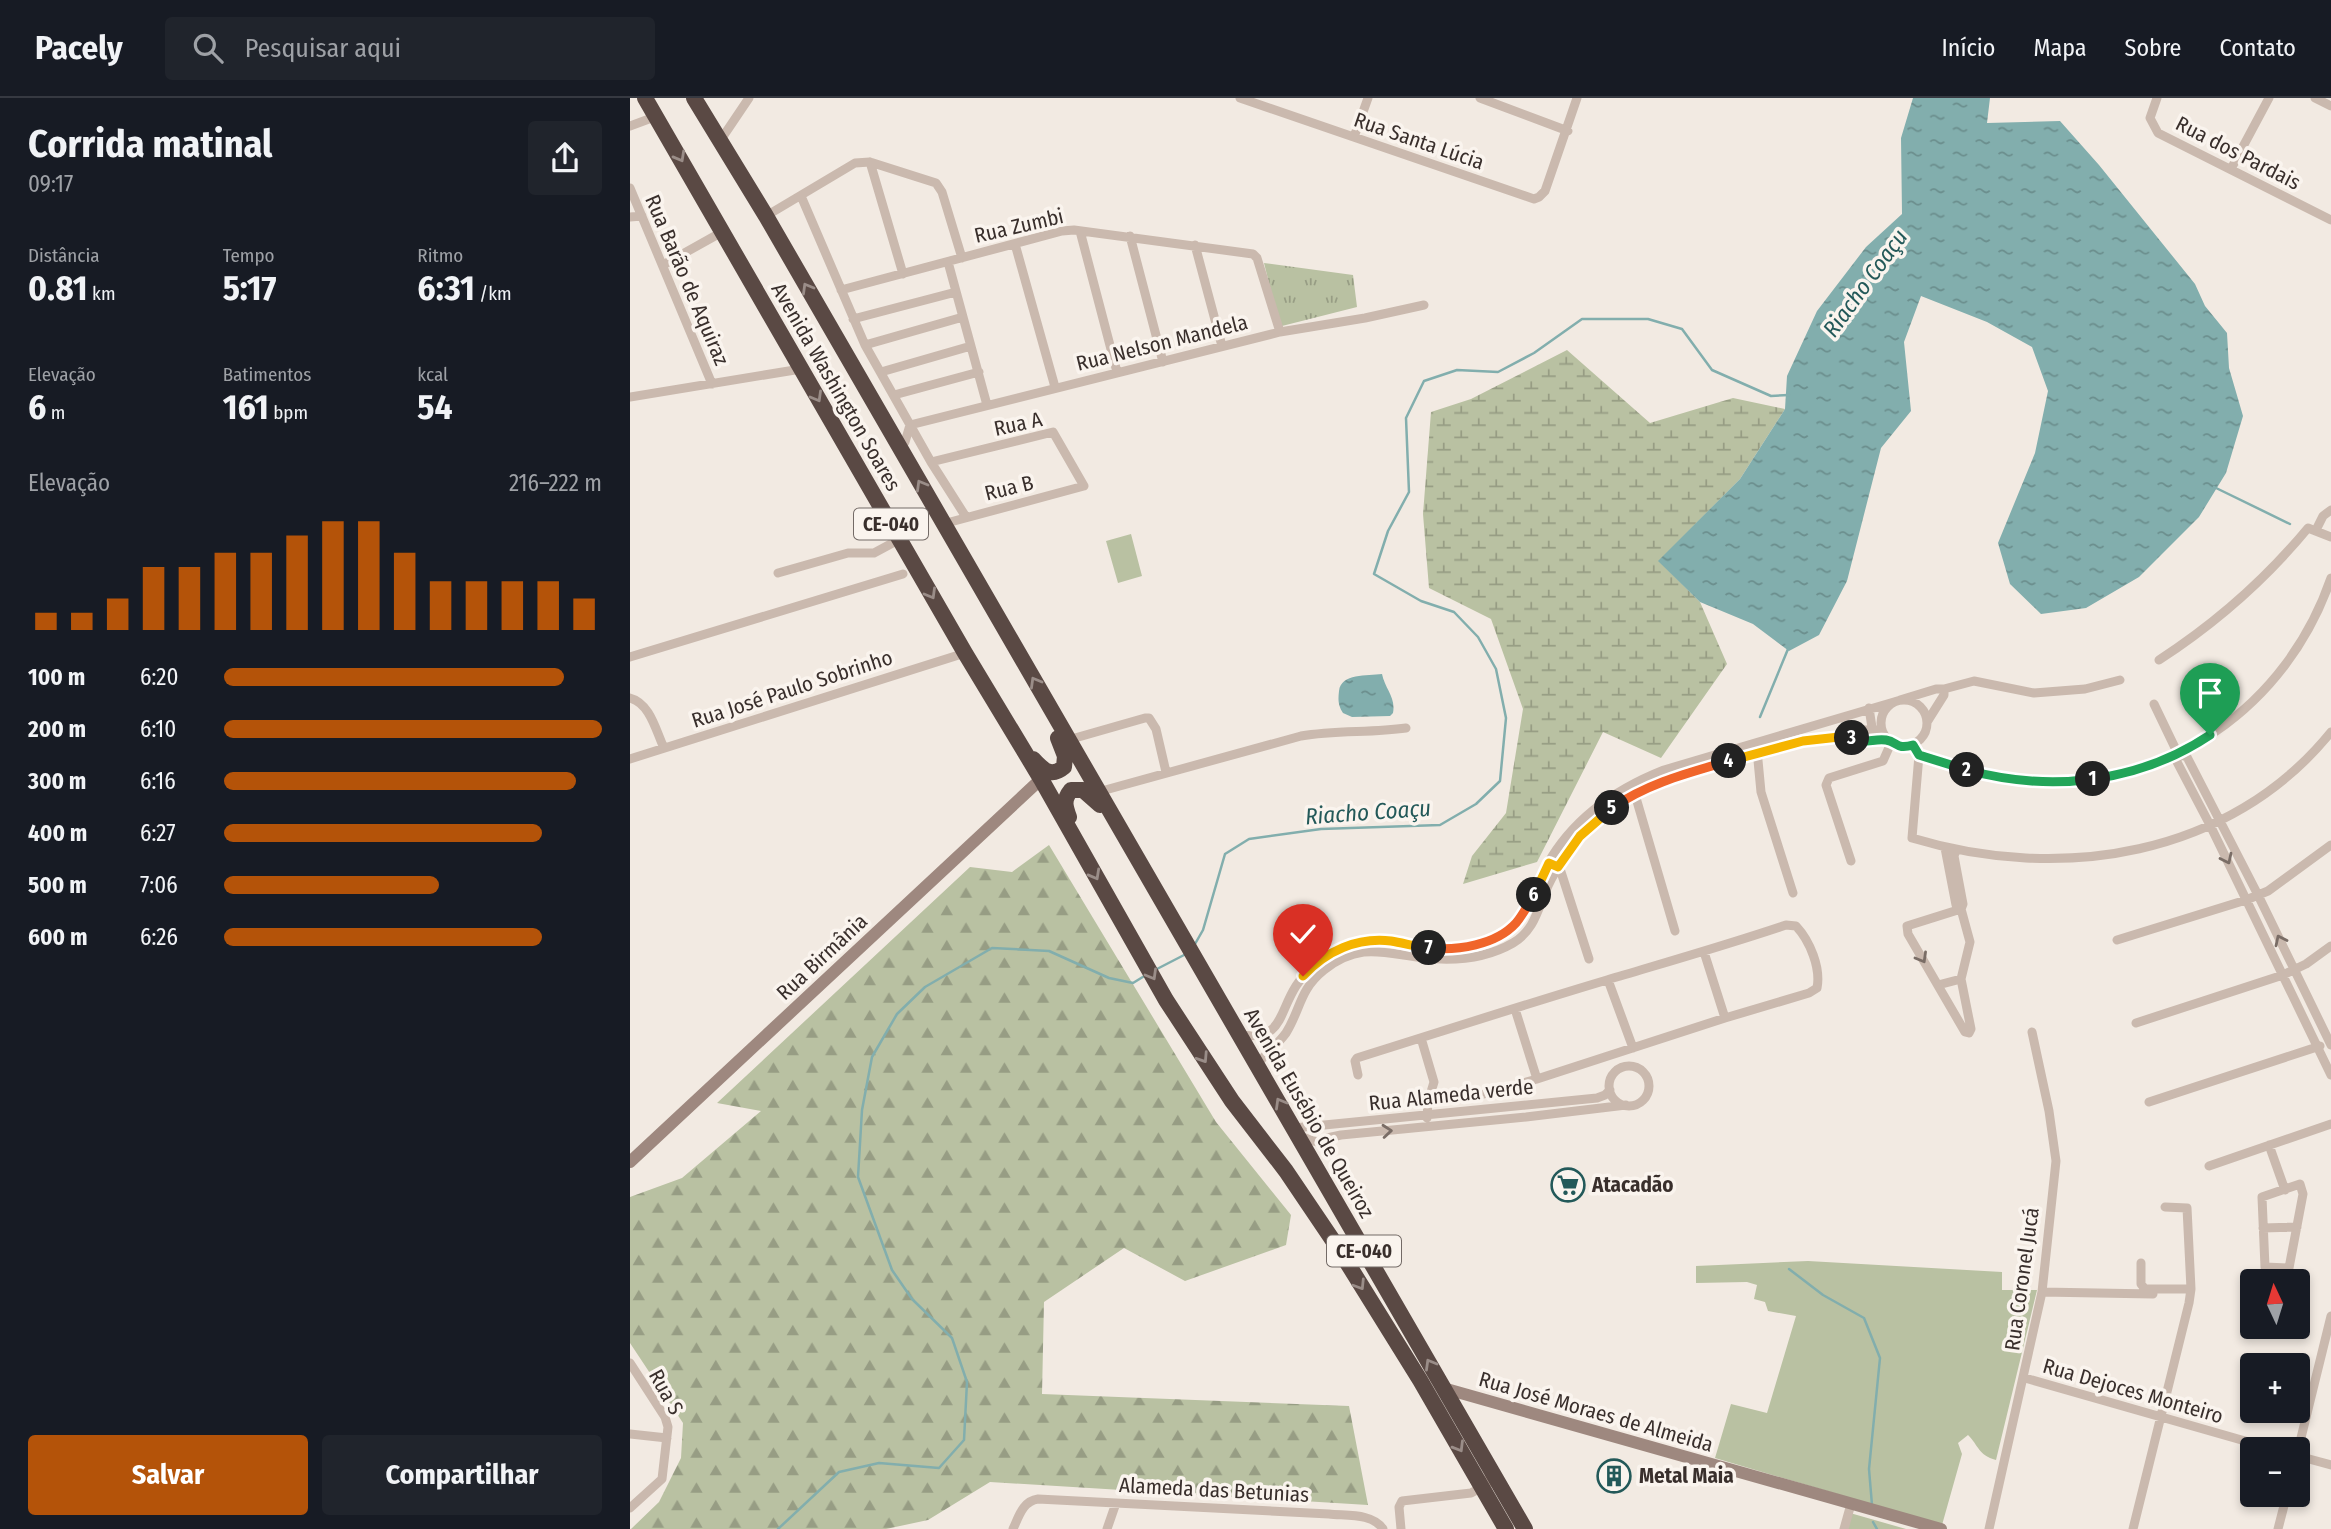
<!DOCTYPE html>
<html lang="pt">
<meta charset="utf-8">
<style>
:root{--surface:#171b24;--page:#20242c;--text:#f1f3f6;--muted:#9ea1a6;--line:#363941;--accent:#b45309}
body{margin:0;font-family:"Fira Sans Condensed",sans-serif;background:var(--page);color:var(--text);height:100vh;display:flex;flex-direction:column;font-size:26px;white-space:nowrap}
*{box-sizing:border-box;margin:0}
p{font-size:23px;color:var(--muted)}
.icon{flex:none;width:38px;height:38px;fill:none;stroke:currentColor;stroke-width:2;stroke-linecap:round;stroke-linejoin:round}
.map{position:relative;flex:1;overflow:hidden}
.details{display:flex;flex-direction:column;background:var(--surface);width:630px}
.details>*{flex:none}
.needle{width:46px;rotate:356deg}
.controls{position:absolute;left:1610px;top:1171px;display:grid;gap:14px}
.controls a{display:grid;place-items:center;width:70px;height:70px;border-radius:7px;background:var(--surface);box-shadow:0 4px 10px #0003;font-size:35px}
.pin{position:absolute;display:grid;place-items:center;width:60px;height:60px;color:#fff;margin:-72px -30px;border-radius:50% 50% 50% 0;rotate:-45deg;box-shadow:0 0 7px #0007}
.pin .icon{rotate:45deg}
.km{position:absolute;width:35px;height:35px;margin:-18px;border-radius:50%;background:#222;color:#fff;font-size:19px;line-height:35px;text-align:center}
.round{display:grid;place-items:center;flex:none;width:74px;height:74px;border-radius:7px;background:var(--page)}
.head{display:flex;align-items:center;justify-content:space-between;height:119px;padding:0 28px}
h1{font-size:38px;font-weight:700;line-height:52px}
.figures{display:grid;grid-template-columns:repeat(3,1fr);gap:10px;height:119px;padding:7px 28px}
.figures div{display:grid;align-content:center}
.figures b{font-size:35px;font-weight:700}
.figures small{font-size:19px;font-weight:400}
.figures p{font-size:19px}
.chart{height:196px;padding:14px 28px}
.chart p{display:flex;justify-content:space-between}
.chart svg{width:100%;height:126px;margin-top:7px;stroke:var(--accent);stroke-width:6}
.action{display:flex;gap:14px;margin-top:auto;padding:14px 28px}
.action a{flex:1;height:80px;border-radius:7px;background:var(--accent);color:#fff;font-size:28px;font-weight:700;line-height:80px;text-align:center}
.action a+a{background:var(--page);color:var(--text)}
ul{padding:0 28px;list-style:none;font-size:23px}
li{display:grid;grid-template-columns:112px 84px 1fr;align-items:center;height:52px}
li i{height:18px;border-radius:9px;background:var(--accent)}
header{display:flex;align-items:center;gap:42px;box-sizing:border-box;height:98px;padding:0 35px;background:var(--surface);border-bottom:2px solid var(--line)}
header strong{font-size:33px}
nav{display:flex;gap:38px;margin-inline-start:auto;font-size:24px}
.search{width:490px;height:63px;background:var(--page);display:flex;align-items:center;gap:18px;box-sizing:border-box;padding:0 24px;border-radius:7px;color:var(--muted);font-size:26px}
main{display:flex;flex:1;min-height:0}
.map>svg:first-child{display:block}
</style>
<header>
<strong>Pacely</strong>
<div class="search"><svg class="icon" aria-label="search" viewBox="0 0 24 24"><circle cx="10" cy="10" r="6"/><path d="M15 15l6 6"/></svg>Pesquisar aqui</div>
<nav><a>Início</a><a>Mapa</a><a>Sobre</a><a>Contato</a></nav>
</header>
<main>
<section class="details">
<div class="head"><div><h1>Corrida matinal</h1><p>09:17</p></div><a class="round"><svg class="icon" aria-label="share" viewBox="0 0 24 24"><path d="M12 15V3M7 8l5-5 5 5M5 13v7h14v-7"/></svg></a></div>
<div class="figures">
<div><p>Distância</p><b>0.81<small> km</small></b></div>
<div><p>Tempo</p><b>5:17</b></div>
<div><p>Ritmo</p><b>6:31<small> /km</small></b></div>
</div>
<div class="figures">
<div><p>Elevação</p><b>6<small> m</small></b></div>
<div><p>Batimentos</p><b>161<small> bpm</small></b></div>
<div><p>kcal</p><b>54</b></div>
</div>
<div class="chart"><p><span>Elevação</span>216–222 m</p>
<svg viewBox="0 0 160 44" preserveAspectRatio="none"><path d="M5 44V38M15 44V38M25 44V33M35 44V22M45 44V22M55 44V17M65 44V17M75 44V11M85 44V6M95 44V6M105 44V17M115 44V27M125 44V27M135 44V27M145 44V27M155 44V33"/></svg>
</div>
<ul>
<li><b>100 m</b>6:20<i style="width:90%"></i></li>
<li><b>200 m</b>6:10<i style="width:100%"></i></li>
<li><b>300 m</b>6:16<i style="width:93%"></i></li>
<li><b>400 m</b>6:27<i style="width:84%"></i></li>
<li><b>500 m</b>7:06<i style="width:57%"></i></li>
<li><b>600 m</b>6:26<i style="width:84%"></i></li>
</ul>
<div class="action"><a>Salvar</a><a>Compartilhar</a></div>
</section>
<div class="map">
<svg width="1701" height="1431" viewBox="0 0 1701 1431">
<defs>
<pattern id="forest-firs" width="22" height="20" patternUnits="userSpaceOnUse" patternTransform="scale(1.75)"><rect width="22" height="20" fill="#b9c1a2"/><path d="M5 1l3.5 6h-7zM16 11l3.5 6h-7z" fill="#979d84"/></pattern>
<pattern id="wetland-marsh" width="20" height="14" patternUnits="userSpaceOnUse" patternTransform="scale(1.75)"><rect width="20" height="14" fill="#b9c1a2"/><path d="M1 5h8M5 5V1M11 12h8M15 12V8" fill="none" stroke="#979d84"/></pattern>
<pattern id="park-tufts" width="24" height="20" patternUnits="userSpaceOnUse" patternTransform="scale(1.75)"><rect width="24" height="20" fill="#b9c1a2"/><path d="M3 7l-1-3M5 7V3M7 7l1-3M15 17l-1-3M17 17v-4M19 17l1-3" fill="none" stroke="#979d84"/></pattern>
<pattern id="water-ripples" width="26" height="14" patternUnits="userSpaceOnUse" patternTransform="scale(1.75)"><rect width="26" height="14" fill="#82aead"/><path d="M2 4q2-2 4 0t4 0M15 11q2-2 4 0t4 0" fill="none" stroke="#6b8e8d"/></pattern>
</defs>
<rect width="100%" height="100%" fill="#f2eae2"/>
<path fill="#b9c1a2" d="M501,436L512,478L488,485L476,443Z
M1178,1163L1372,1174V1192H1407L1366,1362C1348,1357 1349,1348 1338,1337L1328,1345L1332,1356L1312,1427L1085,1360L1101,1306L1137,1315L1166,1218L1138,1213L1135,1204L1124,1201L1127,1187L1117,1184L1066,1185V1168Z
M1220,1415L1276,1431H1216Z"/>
<path fill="url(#forest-firs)" d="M419,747L586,1024L661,1117L656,1147L555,1183L494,1150L414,1204L412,1296L719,1308L738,1407L360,1384L298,1422L256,1431H1L29,1404L51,1360L53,1325L0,1245V1099L52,1080L131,1013L87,1005L340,769L382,774Z"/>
<path fill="url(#wetland-marsh)" d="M937,252L1020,325L1103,300L1155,311L1110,381L1029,463L1070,504L1097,566L1031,660L973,634L907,764L833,786L842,758L876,715L893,611L861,521L799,490L793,416L801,314L841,301Z"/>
<path fill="url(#park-tufts)" d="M634,165L723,177L727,209L652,228L649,225Z"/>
<path fill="url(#water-ripples)" d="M1283,0H1360L1357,25L1430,23L1469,67L1565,186L1575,208L1597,235L1599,270L1613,318L1596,375L1569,419L1509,479L1456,510L1411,516L1380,486L1368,445L1405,355L1418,293L1402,249L1357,224L1291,198L1274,244L1281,313L1251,350L1217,483L1189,537L1159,553L1123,526L1070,504L1028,463L1110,381L1155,311L1157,278L1187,213L1236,149L1272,116L1271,40Z
M752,576C755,591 766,599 763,615L760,618L722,619L713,615C708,607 708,602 709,593C711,575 737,578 752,576Z"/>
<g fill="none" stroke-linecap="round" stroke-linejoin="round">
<path stroke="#82aead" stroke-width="2.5" d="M1584,389L1660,426
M1130,619L1158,551
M565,846L573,832L595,756L619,741L691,731L810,727L846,706L870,683L876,620L866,571L848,539L824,514L791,503L744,476L758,433L779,394L776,320L794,283L827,272L868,274L904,255L952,221H1018L1052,231L1082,272L1141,298L1159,297
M525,872L556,856
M1159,1171L1193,1197L1234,1220L1250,1260L1239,1371L1242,1407
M1243,1424L1247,1431
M148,1431L209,1374L249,1365L309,1370L334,1342L337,1284L322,1240L282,1201L262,1172L228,1079L232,1012L242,959L267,916L295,889L362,850L419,853L479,880L503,885L516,877"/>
<path stroke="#cab9ae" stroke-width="9" d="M610,0L904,101L909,99L915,93L947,0
M850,0L938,33
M1527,0L1520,20L1528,35L1701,122
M1685,0L1701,8
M0,28L27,18
M724,39L738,0
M90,43L119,0
M240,64L273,176
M1601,71L1639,0
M0,90L82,286
M171,98L235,247L301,364L336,419
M136,118L225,65L240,64L306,85L312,94L332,160
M0,119L12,118
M450,133L487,274
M500,138L533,264
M385,146L425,289
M565,147L592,248
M318,164L357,307
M33,167L92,134
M211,192L432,133L444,132L623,156L627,160L650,234
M223,221L326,194
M235,247L333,219
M251,274L341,248
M264,297L349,274
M0,299L171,271
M267,348L275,344L280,327L650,234L735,220L794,207
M301,364L423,334L454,388L313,426
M1686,432L1693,418L1701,412
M148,475L218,455H244L270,441
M0,559L273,476
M1529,562C1586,525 1635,482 1678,430L1701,439
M0,600C20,605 26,633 34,650
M1251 625a23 23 0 1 1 46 0a23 23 0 1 1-46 0Z
M1270,602L1306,591H1314L1344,583L1404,595L1455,591L1490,582
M1524,606L1548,656L1547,664L1580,727L1701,977
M1239,610L1243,636
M1297,624L1314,597V591
M1218,638L1226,632H1251
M438,642L515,620H519L526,631L536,674
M1283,647L1289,657C1327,669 1363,681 1403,683C1539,692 1657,608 1701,480
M1127,652L1131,694L1163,795
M1548,656L1557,659L1628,797L1701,947
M1289,657L1282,740C1430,785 1600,759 1701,634
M0,661L335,555
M1004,693L1045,833
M468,694L671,638C706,632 741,635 776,630
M1315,750L1326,807L1331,811
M1326,752L1324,758L1333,806L1331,811L1340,844L1331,881L1341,931L1339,935L1335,934L1278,836L1277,828L1331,811
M1221,763L1196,687L1199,680L1253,663L1261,645
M926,768L931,774L959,861
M1487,842L1616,802L1638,793L1701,747
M1074,854L1095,920
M978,882L1003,950
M1308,887L1331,881
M1506,925L1653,877L1676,866L1701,848
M610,937C653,943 648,916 666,888C677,871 692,858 710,851C742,837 762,846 793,850C822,853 856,849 880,831C899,816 906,788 917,767C943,720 986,691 1034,672L1264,604
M791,940L804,984L798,1004L797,1020
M627,966C636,956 648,946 656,935C671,911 669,892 694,872C731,843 755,856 795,860C824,863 857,860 883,845C905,832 908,810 918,788C923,777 930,766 937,756C978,698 1034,682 1099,663C1138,651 1177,641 1218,638L1226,643L1257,642
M979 988a20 20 0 1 1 40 0a20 20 0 1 1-40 0Z
M728,977L725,963L727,960C810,934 893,907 977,882C1037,864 1097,847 1156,827L1166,828C1180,843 1191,870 1187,890L1179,895L1095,920L907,981L885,911
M843,999L907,981
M1519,1004L1690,948
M664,1030L967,1000L975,997L980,992
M669,1038L693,1046L697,1040L711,1037L896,1019L996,1007
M1639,1047L1655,1092
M1579,1068L1701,1026
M1670,1086L1673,1096L1659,1170L1635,1169L1632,1099Z
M1633,1130L1667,1129
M1511,1165V1186L1515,1191H1561L1557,1110L1535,1109
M1412,1194L1523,1196
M0,1265L35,1319L38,1329L32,1381L0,1410
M1395,1280L1643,1351
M0,1336L37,1340
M1668,1352L1701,1218
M1668,1358L1701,1367
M383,1431C389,1418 393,1403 408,1401L699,1416C716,1418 743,1415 753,1431
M477,1431L486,1405
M771,1431L769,1409L772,1403L841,1395L858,1386L860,1373
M1214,1431L1221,1406
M1359,1431L1412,1194L1426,1063L1419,1013L1402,934
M1503,1431L1559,1205L1561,1191
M1648,1431L1657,1396"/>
<path stroke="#9e887f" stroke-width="12" d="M0,1064L411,681
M813,1290L1311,1431"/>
<path stroke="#5a4944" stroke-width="16" d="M15,0L335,555L411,681L536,902L602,1003L656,1073L708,1150L790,1282L876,1431
M64,0L136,118L895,1431
M403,661C413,672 421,680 434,669L435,658L428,640
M439,719C435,708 433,702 441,692H453L470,707"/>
</g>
<defs><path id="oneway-chevron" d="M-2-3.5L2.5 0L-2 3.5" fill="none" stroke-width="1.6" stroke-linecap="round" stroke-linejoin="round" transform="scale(1.75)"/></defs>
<g stroke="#9a8d88">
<use href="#oneway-chevron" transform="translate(50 59) rotate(61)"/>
<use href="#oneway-chevron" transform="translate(177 190) rotate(-120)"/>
<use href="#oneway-chevron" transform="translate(187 299) rotate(60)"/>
<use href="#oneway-chevron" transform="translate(291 387) rotate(-120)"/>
<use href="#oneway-chevron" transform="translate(301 496) rotate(60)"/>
<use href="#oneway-chevron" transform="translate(405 584) rotate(-120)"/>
<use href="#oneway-chevron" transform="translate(465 777) rotate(61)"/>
<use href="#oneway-chevron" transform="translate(522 877) rotate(60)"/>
<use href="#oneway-chevron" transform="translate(573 960) rotate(57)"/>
<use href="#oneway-chevron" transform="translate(650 1005) rotate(-120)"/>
<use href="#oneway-chevron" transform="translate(730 1187) rotate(58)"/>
<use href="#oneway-chevron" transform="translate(800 1266) rotate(-120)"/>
<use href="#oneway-chevron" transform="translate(829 1349) rotate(59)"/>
</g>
<g stroke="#7a6d66">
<use href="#oneway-chevron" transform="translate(1597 761) rotate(64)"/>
<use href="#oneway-chevron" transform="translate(1650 842) rotate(-116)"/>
<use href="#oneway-chevron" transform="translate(1292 860) rotate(60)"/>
<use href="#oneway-chevron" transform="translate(757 1033) rotate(-5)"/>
</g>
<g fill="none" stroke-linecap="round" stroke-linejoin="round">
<defs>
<path id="split-1" d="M1463,681C1506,675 1544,661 1580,637"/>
<path id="split-2" d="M1337,672C1378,683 1420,687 1463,681"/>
<path id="split-3" d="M1222,640C1233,647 1244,640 1256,642C1268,644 1266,652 1283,647L1289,657L1337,672"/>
<path id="split-4" d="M1099,663L1173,643L1218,638L1222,640"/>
<path id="split-5" d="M982,710C1018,685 1058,675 1099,663"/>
<path id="split-6" d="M904,797L919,765L928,769L950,738L982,710"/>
<path id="split-7" d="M799,850C827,853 866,847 886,825C893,817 898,806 904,797"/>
<path id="split-8" d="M673,878C696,853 727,839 761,843C774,845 786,849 799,850"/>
</defs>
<use href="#split-1" stroke="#fff" stroke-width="14"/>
<use href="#split-2" stroke="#fff" stroke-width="14"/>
<use href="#split-3" stroke="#fff" stroke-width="14"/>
<use href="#split-4" stroke="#fff" stroke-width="14"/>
<use href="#split-5" stroke="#fff" stroke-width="14"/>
<use href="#split-6" stroke="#fff" stroke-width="14"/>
<use href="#split-7" stroke="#fff" stroke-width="14"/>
<use href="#split-8" stroke="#fff" stroke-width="14"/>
<use href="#split-1" stroke="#22a559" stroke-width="9"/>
<use href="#split-2" stroke="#22a559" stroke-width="9"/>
<use href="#split-3" stroke="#22a559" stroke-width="9"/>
<use href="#split-4" stroke="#f5b400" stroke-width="9"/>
<use href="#split-5" stroke="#f0652b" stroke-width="9"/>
<use href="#split-6" stroke="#f5b400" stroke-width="9"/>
<use href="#split-7" stroke="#f0652b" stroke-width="9"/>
<use href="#split-8" stroke="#f5b400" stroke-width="9"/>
</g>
<defs>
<symbol id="supermarket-ring" viewBox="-11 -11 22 22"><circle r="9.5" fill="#faf4ee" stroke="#235959" stroke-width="1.5"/><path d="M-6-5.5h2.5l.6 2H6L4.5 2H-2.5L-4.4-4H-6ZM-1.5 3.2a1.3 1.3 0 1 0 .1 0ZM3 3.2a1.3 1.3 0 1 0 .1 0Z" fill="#235959"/></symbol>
<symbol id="building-ring" viewBox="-11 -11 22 22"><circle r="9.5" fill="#faf4ee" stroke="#235959" stroke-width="1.5"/><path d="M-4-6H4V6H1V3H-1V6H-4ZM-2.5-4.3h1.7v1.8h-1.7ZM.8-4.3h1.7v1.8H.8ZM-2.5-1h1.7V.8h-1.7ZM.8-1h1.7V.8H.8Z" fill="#235959"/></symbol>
</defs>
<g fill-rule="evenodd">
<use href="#supermarket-ring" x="919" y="1068" width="38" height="38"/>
<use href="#building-ring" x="965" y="1359" width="38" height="38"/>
</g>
<g text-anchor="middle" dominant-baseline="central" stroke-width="7" stroke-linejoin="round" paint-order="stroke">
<g fill="#faf4ee" stroke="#736a66" stroke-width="2">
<rect x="224" y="410.5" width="74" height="31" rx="5"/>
<rect x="697" y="1137.5" width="74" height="31" rx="5"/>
</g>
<g font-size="19" font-weight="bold" fill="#392f2c">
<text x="261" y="426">CE-040</text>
<text x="734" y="1153">CE-040</text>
</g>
<g font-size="21" fill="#392f2c" stroke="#faf4ee">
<text transform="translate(789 43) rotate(19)">Rua Santa Lúcia</text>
<text transform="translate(1608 55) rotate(27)">Rua dos Pardais</text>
<text transform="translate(389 128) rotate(-13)">Rua Zumbi</text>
<text transform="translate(57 182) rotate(67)">Rua Barão de Aquiraz</text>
<text transform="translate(532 245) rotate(-14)">Rua Nelson Mandela</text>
<text transform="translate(206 289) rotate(60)">Avenida Washington Soares</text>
<text transform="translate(388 326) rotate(-12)">Rua A</text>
<text transform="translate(379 390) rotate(-14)">Rua B</text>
<text transform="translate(162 591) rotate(-18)">Rua José Paulo Sobrinho</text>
<text transform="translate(192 859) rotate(-43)">Rua Birmânia</text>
<text transform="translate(821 997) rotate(-6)">Rua Alameda verde</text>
<text transform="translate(679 1015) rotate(60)">Avenida Eusébio de Queiroz</text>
<text transform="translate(1392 1181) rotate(-82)">Rua Coronel Jucá</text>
<text transform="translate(1503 1293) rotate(16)">Rua Dejoces Monteiro</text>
<text transform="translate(36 1294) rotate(61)">Rua S</text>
<text transform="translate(966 1314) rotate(16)">Rua José Moraes de Almeida</text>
<text transform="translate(584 1392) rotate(3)">Alameda das Betunias</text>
</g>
<g font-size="21" font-weight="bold" fill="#392f2c" stroke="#faf4ee" text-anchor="start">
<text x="962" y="1087">Atacadão</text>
<text x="1009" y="1378">Metal Maia</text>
</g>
<g font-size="23" font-style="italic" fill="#235959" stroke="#faf4ee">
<text transform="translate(1235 185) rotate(-54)">Riacho Coaçu</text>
<text transform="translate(738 714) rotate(-4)">Riacho Coaçu</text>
</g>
</g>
</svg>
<div class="controls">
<a><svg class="needle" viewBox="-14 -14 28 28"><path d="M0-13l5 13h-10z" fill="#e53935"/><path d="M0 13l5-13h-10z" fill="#9ea1a6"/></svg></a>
<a>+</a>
<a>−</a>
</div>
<div class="pin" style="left:1580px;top:637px;background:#1e9e55"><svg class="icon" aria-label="arrive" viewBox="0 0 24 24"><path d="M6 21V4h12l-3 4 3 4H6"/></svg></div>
<div class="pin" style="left:673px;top:878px;background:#d93025"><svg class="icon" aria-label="check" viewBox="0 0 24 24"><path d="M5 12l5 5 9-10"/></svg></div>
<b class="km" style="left:1463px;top:681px">1</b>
<b class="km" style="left:1337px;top:672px">2</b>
<b class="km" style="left:1222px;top:640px">3</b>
<b class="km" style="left:1099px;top:663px">4</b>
<b class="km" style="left:982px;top:710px">5</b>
<b class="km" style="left:904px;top:797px">6</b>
<b class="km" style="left:799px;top:850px">7</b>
</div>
</main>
